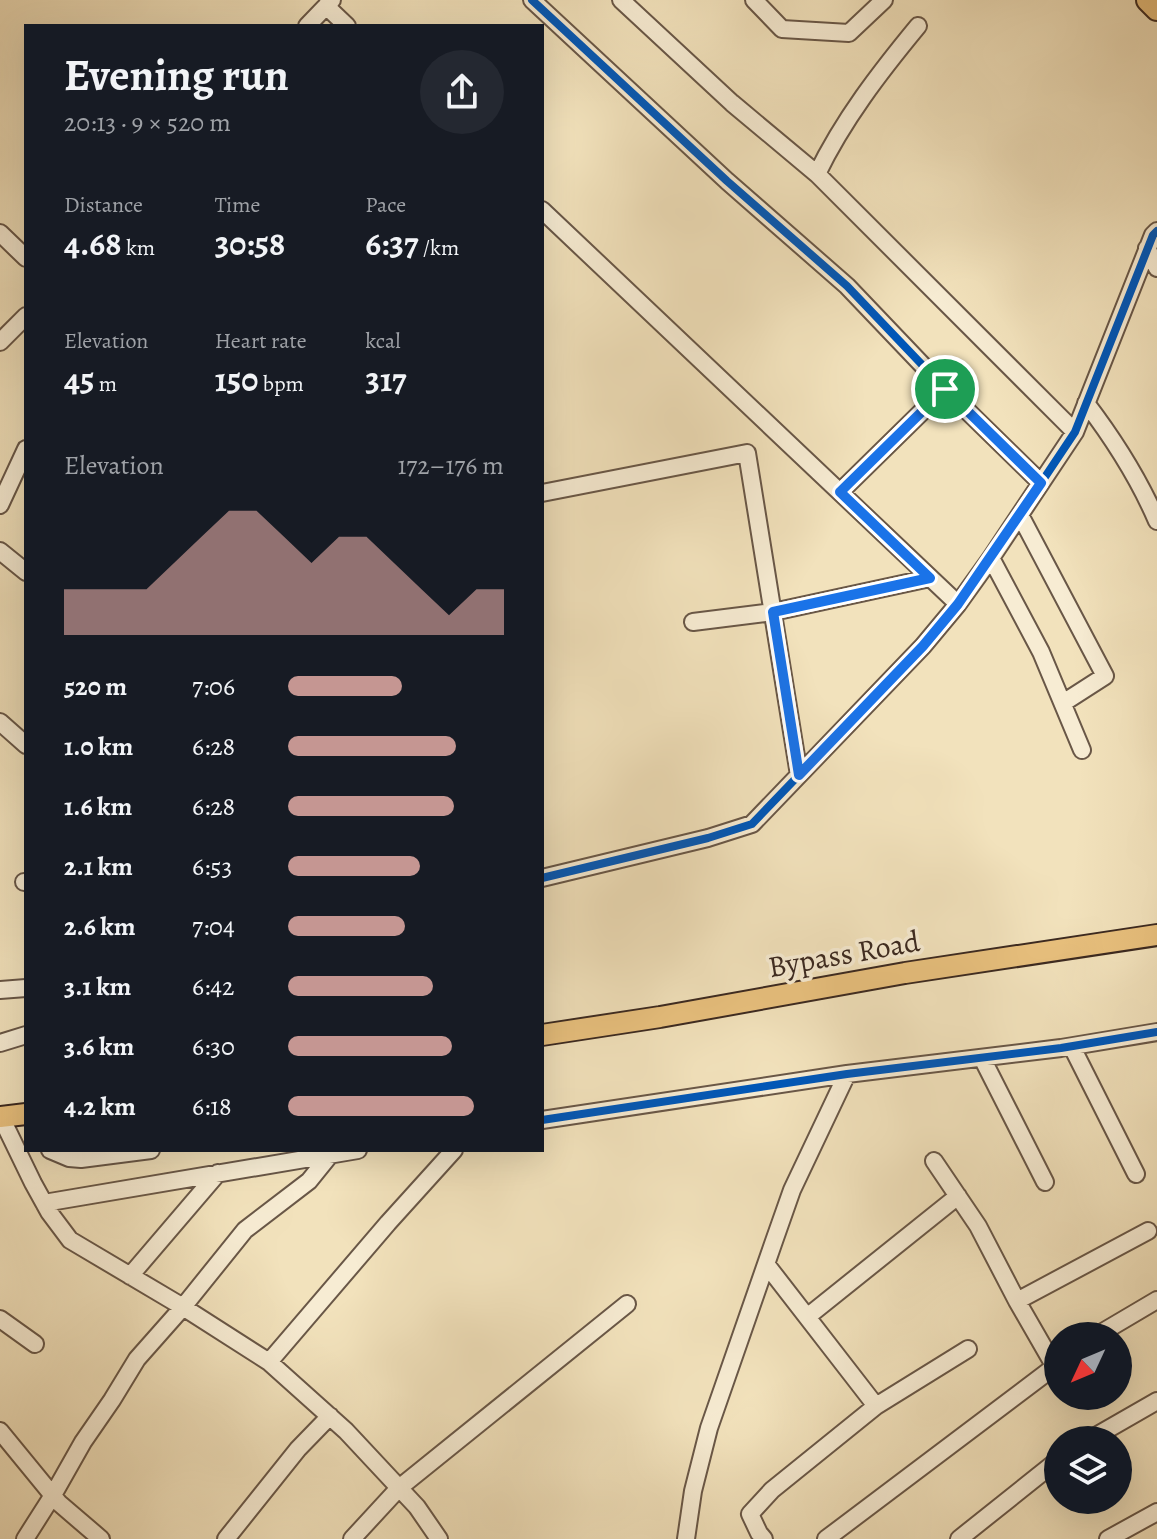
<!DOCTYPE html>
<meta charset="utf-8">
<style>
:root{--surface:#171b24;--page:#242831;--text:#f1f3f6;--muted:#9ea1a6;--accent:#c59692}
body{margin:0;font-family:Alegreya,serif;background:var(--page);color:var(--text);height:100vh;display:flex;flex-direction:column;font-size:30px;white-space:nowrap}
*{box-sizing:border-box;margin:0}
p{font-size:26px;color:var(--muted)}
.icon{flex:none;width:44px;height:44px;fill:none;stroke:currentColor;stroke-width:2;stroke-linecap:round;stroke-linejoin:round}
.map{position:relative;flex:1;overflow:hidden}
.drawer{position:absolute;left:24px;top:24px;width:520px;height:1128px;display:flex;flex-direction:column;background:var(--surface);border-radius:0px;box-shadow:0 8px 32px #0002}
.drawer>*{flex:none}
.needle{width:52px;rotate:226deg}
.controls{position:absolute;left:1044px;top:1322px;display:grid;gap:16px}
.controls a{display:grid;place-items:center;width:88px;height:88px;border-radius:50%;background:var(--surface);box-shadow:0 8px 32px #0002;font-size:40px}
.pin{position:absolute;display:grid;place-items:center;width:68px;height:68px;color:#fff;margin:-34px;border:4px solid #fff;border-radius:50%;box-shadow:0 2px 8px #0007}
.round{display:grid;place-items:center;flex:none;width:84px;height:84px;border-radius:42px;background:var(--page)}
.head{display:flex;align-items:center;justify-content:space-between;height:136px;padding:0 40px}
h1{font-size:44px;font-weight:700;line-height:60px}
.stats{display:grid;grid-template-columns:repeat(3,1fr);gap:12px;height:136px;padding:8px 40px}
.stats div{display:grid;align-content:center}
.stats b{font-size:34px;font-weight:700}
.stats small{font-size:22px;font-weight:400}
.stats p{font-size:22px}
.chart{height:224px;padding:16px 40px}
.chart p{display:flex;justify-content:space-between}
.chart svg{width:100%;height:144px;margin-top:8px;fill:var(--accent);opacity:.7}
ul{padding:0 40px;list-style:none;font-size:26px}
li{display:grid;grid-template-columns:128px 96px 1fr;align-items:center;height:60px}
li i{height:20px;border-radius:10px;background:var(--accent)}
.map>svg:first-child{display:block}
</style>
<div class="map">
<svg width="1157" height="1539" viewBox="0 0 1157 1539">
<rect width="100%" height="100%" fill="#f2e2bc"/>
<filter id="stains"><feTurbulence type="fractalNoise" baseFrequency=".0025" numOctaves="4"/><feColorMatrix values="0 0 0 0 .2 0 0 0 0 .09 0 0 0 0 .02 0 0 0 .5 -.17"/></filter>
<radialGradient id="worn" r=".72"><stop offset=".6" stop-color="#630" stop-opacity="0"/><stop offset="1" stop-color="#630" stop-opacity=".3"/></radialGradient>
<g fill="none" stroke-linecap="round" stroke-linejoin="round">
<defs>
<path id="minor" d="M532,0L727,181L847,286L950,394L1041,483
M621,0L732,103L817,174L1075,432
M754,0L782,29L849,33L884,0
M326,6L347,26
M307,26L332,0
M817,174C843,120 880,72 918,26
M542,210L958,604
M0,233L26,258
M1147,248L1157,268
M0,342L26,316
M1086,403C1115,441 1138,477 1157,521
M840,492L945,389
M542,493L747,453L799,775
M0,505L26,449
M1020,515L1105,676L1063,703
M0,551L26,572
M991,558L1041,652L1082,750
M693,622L773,612L930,578
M0,722L26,745
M542,878L708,838L752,824L923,646L958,604L991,558L1075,432L1153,235L1157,231
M24,882H26
M0,990L26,988
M0,1043L26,1035
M1072,1047L1136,1174
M982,1058L1045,1182
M1,1117L33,1183L49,1212L70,1240L183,1307L269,1362L346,1431L417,1507L439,1539
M542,1120L847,1074L1061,1048L1157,1032
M50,1150L69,1158L81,1159L151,1150
M934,1161L978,1226L1017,1301L1055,1367
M44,1203L358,1150
M766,1264L876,1406
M130,1276L218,1173
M1017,1301L1148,1231
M807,1317L958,1196
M0,1319L35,1344
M1096,1336L1157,1300
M269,1362L388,1223L454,1150
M0,1431L59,1503L101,1539
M1089,1440L1157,1401
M25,1539L53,1495L83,1442L112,1400L137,1359L183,1307L245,1230L309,1181L330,1155
M226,1539L298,1449L330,1416
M352,1539L399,1488L627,1304
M686,1539L693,1491L709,1428L773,1244L792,1190L847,1074
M764,1539L759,1533L750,1514L772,1490L876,1406L968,1349
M826,1539L1058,1364
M959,1539L1058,1460
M1108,1539L1157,1512"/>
<path id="major" d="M542,1035L660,1017L905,973L1157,935
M0,1117L26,1114"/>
<path id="highway" d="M1148,0L1157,9"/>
</defs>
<use href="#minor" stroke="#695747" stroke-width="20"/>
<use href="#major" stroke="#3b2920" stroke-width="24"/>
<use href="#highway" stroke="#3b2920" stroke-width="26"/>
<use href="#minor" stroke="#f7ecd3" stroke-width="16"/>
<use href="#major" stroke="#e9c17e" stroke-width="20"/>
<use href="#highway" stroke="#e9c17e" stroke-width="22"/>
<defs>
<path id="cycleway" d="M532,0L727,181L847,286L950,394L1041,483
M542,878L708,838L752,824L923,646L958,604L991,558L1075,432L1153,235L1157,231
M542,1120L847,1074L1061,1048L1157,1032"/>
</defs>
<use href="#cycleway" stroke="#f7ecd3" stroke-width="13"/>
<use href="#cycleway" stroke="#0057b8" stroke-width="8"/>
</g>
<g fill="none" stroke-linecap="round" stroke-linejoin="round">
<defs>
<path id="route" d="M945,389L1041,483L958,604L923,646L799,775L773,612L930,578L840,492Z"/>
</defs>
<use href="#route" stroke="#fff" stroke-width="16"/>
<use href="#route" stroke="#1a73e8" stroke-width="10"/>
</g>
<g text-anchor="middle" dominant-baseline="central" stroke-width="7" stroke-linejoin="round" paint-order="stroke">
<g font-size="30" fill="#3b2920" stroke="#f7ecd3">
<text transform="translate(844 954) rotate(-10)">Bypass Road</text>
</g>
</g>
<rect width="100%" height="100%" filter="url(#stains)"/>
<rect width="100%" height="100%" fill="url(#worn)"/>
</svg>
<div class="controls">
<a><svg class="needle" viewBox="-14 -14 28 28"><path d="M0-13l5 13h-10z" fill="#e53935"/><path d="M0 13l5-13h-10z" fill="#9ea1a6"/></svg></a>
<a><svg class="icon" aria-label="layers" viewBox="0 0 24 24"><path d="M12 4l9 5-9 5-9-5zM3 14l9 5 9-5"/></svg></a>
</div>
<div class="pin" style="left:945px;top:389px;background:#1e9e55"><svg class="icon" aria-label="arrive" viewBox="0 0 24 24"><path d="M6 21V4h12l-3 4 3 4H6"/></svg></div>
<section class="drawer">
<div class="head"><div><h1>Evening run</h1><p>20:13 · 9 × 520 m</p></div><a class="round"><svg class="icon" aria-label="share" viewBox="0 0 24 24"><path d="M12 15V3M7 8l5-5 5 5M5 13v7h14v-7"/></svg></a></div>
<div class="stats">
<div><p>Distance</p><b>4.68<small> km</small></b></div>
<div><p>Time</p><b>30:58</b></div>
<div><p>Pace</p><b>6:37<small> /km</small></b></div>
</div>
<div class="stats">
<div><p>Elevation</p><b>45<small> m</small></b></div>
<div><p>Heart rate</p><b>150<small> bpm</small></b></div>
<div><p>kcal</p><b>317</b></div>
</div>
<div class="chart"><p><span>Elevation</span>172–176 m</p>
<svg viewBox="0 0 160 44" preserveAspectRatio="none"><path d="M0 44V30L10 30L20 30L30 30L40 22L50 14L60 6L70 6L80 14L90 22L100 14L110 14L120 22L130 30L140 38L150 30L160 30V44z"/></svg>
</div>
<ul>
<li><b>520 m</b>7:06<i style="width:53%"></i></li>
<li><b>1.0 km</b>6:28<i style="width:78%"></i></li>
<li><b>1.6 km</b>6:28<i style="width:77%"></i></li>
<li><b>2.1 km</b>6:53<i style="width:61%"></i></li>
<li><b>2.6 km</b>7:04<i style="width:54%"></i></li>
<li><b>3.1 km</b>6:42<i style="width:67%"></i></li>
<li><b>3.6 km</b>6:30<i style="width:76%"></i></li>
<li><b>4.2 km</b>6:18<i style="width:86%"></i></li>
</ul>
</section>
</div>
